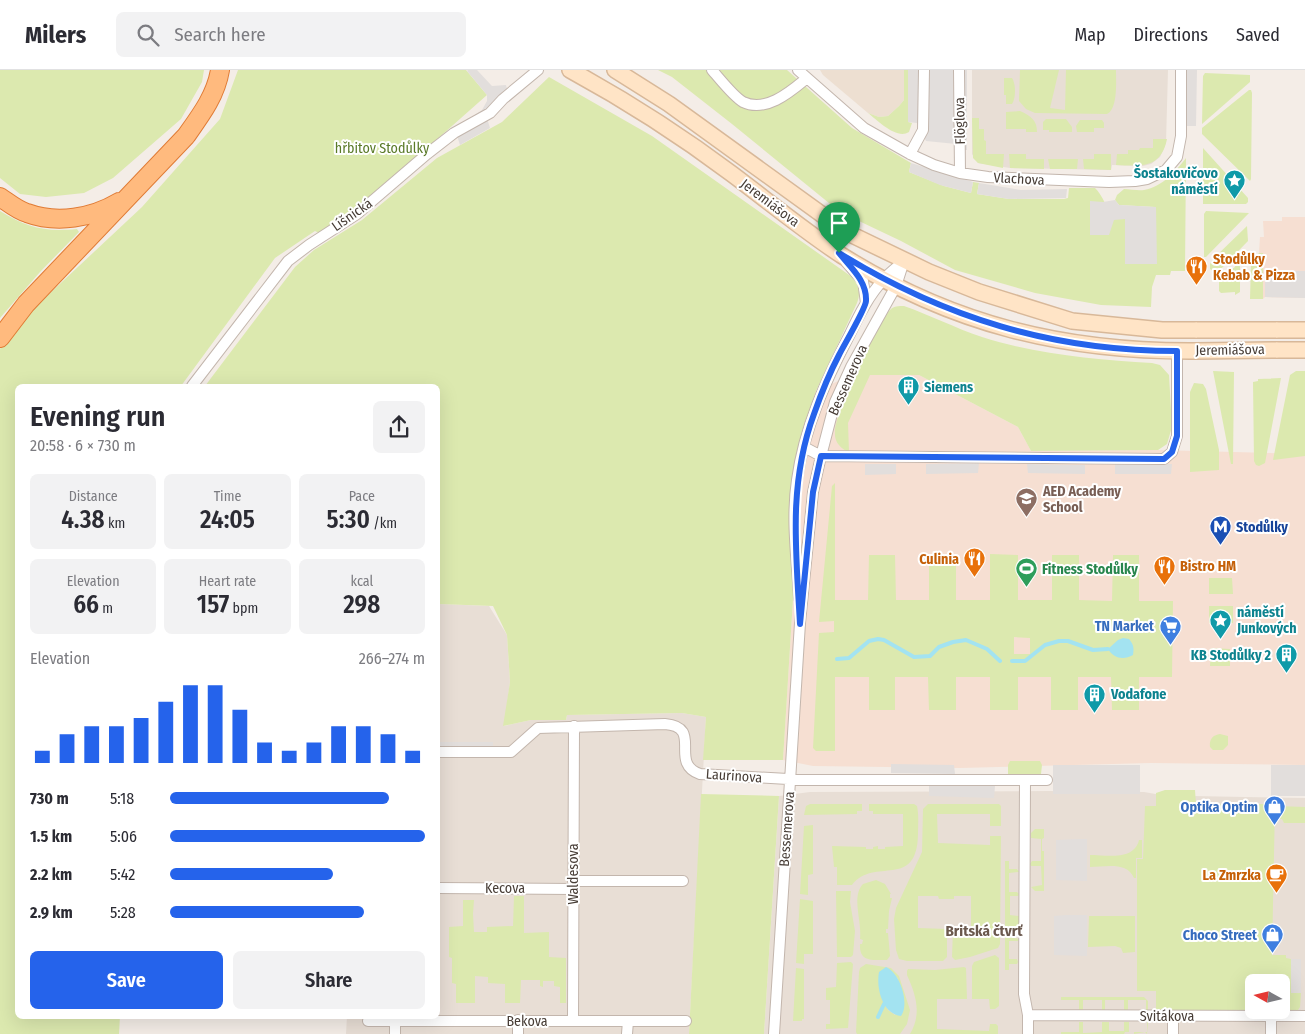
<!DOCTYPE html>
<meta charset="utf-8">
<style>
:root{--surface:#fff;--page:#f2f2f3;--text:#2b2b33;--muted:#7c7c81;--line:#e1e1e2;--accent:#2563eb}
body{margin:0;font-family:"Fira Sans Condensed",sans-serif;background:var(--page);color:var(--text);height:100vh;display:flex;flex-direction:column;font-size:19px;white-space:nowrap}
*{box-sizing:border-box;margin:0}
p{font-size:16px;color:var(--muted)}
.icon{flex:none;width:28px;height:28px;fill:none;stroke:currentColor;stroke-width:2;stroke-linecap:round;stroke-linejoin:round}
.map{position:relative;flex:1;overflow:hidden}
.drawer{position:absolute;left:15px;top:314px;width:425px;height:635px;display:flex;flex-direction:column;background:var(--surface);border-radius:8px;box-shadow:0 5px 20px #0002}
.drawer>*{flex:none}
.needle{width:32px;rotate:278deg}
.controls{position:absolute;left:1245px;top:904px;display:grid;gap:10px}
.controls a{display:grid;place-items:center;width:45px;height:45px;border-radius:8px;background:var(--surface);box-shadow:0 5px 20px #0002;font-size:25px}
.pin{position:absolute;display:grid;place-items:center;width:42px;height:42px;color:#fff;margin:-51px -21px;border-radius:50% 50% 50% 0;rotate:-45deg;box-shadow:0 0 5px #0007}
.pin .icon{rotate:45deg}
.round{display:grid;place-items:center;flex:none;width:52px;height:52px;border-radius:8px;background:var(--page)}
.headline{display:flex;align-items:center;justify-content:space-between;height:85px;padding:0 15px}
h1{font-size:28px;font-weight:600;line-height:38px}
.stats{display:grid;grid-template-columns:repeat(3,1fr);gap:8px;height:85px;padding:5px 15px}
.stats div{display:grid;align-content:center;border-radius:8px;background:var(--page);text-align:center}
.stats b{font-size:25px;font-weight:600}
.stats small{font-size:14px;font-weight:400}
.stats p{font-size:14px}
.chart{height:140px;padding:10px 15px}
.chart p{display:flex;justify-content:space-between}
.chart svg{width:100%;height:90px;margin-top:5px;stroke:var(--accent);stroke-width:6}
.cta{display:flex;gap:10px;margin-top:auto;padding:10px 15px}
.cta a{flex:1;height:58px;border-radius:8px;background:var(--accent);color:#fff;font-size:20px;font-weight:600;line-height:58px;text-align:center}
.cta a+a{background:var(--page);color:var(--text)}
ul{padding:0 15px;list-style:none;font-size:16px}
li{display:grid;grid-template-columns:80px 60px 1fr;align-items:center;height:38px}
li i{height:12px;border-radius:6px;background:var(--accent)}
header{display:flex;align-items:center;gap:30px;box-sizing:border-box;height:70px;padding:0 25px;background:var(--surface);border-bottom:1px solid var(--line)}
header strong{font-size:24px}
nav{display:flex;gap:28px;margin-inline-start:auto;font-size:18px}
.search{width:350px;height:45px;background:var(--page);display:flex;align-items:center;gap:12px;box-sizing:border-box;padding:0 18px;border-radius:8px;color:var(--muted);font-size:19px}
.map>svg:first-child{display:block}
</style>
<header>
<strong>Milers</strong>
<div class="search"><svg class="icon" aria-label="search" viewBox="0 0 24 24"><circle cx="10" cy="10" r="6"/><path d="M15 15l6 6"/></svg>Search here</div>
<nav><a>Map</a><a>Directions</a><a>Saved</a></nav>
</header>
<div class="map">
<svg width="1305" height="964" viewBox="0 0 1305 964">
<rect width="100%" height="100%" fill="#f4ede7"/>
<path fill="#e8ded5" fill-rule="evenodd" d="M972,0H1168L1166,73L1160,87L1151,94L1143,96L1112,95L1111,100L1010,98L978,93L972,84Z
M438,534L489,536L507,565L510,612L504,656L531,650H566L567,645L682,643L706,647L689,964H346L347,946H438Z
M1049,721L1144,722L1167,726H1192L1305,728V964H764L779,726L810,722ZM1254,912H1281V940H1254Z"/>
<path fill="#f6dfd2" d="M1282,147H1305V228L1265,227L1263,229V184L1259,183L1260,167H1264L1263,151H1282Z
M856,303L919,305L1018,357L1031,381L1158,380L1305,384V695L1151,693L960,698L813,696L783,690L794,513V401L799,373L816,321Z"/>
<path fill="#eddfd1" d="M820,0H904V30L899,36L888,46L879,47L868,43L823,5Z"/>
<path fill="#dce9af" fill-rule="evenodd" d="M0,0H204L202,12L181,49L113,108L84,123L46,127L20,124L0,108Z
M238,0H466L487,25L365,133L319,163L315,161L275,188L181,316H18V946H120L119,964H0V279L16,255L142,137L220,49Z
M658,0H787L852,58L911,93L909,102L944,116L971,123L973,112L979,113L977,124L1009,129H1064L1068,128L1069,118H1095C1102,124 1108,141 1114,149H1125L1126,194L1155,137L1119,135L1115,130L1117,125L1124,119C1130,119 1138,121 1144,120C1162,117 1176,101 1186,88L1185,201H1171L1170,205H1156L1152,217L1151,237L1101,235L1035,223L955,200L901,171L840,142L732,54L672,7Z
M904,0H908V52L912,53L909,62C897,70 878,51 868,43L879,47L888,46L899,36L904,30Z
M1020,0H1059L1050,38L1065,40L1066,0H1116C1116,11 1118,39 1107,44L1035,43L1026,39L1019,31Z
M1205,3L1250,5V12L1202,54L1203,6Z
M549,7L652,66L852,207C859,215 861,223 857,233L816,321L799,373L794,401V513L783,690H703L706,647L682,643L567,645L566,650H531L503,656L510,612L507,565L493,536L438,534V316H205L295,197L314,180L362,150L437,88L502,52Z
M1004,8H1012C1016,14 1016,28 1012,34H1006V25H1004Z
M1249,20H1251L1252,23L1251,109L1250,111L1202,64V58Z
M1020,41C1031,46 1037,50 1037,62H1026V59H1006V42Z
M972,48H979V59H984V70L986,71V84H1004L1003,98L978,93L973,88Z
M1046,49H1066L1072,57V62H1049V60H1043V52Z
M1080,50H1102L1104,53V58H1094V62H1077L1076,56Z
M1153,69H1167C1161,99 1141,96 1116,95L1117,84H1128V80H1139L1140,78H1153Z
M1203,78L1248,128V132L1246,134H1203Z
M1009,84H1026V89H1044V99L1010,98Z
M1094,84H1111V100L1084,99L1083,89H1094Z
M1048,89H1078L1077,99H1050Z
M0,141C28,158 44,162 77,159L79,162L40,202L0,248Z
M1206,141L1249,143L1206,187H1204V144Z
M1247,156L1248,171L1218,202H1214L1210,199V194L1213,189Z
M1259,183H1263V229H1250L1251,192Z
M1238,192L1240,193V222L1235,225V222L1221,223L1219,221V209L1232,198H1234Z
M904,236C930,245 955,258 982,267C1035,284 1096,290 1152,293L1160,295L1169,305L1172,357L1167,374L1158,380L1031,381L1018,357L919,305H870L848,353L849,382C841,379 834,372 835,362C835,342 876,255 890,240C893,236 899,236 904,236Z
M1213,301L1234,302L1233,394H1231Z
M1296,301H1305V386L1273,390L1290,305Z
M1281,308L1265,393L1259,396L1256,395L1254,391L1253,312L1258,311V309Z
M1194,313L1203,314L1206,319L1219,380V400L1190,402V322Z
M835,413V530H868L869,485H895L896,530H929V485H956V530H990V484L1018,485V530H1052V485H1079V530L1112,531L1113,485H1139V531H1173L1172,607H1139V640H1112L1111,607H1078V640H1051V607H1018V640H990V607H956V640H929L928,607H895V640H869V607H835V681H816L813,678L819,563L834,562V551L819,552L832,416ZM1014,567L1030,568V584H1014Z
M1209,508H1232L1233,524H1209Z
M1209,536H1233V553H1209Z
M1211,578L1230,579V596H1210Z
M1220,664L1228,666V675L1223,680H1213L1210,677C1209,669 1213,665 1220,664Z
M1010,691H1040L1042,695L1041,704H1008V695Z
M1165,720H1195L1196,734H1275L1272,885H1286V888L1291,889V923H1301L1300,937L1298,940H1281V912H1254V940H1275H1156V921H1137V789H1143L1145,736H1156V723Z
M701,724L779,726L764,964H689Z
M810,734H862V741H857V744L804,745L806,736Z
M869,734H914L917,736C919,745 918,755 918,764C917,821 874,786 852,815H837V797H834L832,776L866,777V779H873V777L878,776V779H885V777L903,776V744H873V741H869Z
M928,734H999L1001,736V756H990V744H937L938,773L990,775V766H1001L1000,874L998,878L970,887L955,890L952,887L953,859L971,858V826H954V829H939L938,826H918V858L947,859V887L943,891H907L899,889L896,880L894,849L896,838L922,782L923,739Z
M1277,736L1305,737V753H1284L1282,749H1277Z
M813,755V804L808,805V825L800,824L804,756Z
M1035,759H1044V768L1042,769V781H1044V821H1035L1031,817L1042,815L1041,796H1031L1030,794L1032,791H1041V769L1031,768V763Z
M1139,770H1142V788H1136V808H1134C1127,791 1105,797 1090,797V785C1107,785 1134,791 1139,770Z
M1005,791H1009V799H1017L1019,802L1009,803V822H1017L1019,824L1018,826H1010V845L1019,846V856L1009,858L1010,867L1019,869L1018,871H1009V889H1017L1018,892L1017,894H1009V900H1005Z
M876,810L885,814L891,824H890V828H892L889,841L888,859H886V863H888L890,886L887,890C872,890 859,892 860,874H862L863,870L860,869C862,850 851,827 863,814Z
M836,821H851L850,832L855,861L853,885L851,887H837Z
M514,826H524V863L549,862V887L566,888V933H560V917L554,916V911H543V917L540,916V910H521L520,933H505V914L488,913V907L475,906V933H456V914L452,913V888L449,887V857L463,856V830H474L473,844L474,862H487V857L513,856Z
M800,829L813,831V884H804V894L796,893Z
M1089,846H1135V882L1123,883L1121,878L1115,876L1088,877Z
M995,885L999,888V936L995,939H990L989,929H972V896L974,892Z
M851,892L853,894L848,958L826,959V954H830V930H826V918L836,917L837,893Z
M866,894L891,898L899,906L910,940L907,954L900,964H857L856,962L859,902L860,898ZM897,907L903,925L895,945L888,940L883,931Z
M964,897L966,898L967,929H937V959L989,961L990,954H996L998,956V964H910C922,944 916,925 907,905V901L908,899L935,900Z
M796,898L804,899V949H802V951H793Z
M1061,927H1144L1148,931V940H1146V930H1128V940H1124V930H1105V940H1102V930H1083V940H1079V930H1061Z
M1079,952H1083V963L1102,962V952H1109V961H1124V952H1129V962H1147V952H1148L1147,964L1145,962L1134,964V962H1125L1124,964H1061V962H1079Z"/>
<path fill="#e2dedc" d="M468,0H477L492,16L506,15L507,19L490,43L486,45L490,58L460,75L455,59L482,40L487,31V25L467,1Z
M908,0H967V80H963L956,74L926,71L917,53L908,52Z
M1186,0H1197L1196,56H1186Z
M911,93L973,112L971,123L940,115L909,102Z
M979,113L1021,120L1067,119L1066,128L1009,129L977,124Z
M1115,130L1119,135L1156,137L1157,194H1125V149L1114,150L1109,165H1090V131L1103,132Z
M1265,201H1305V228L1265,227Z
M979,393L978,403L926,404V394Z
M865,394H896V404L865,405Z
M1027,394L1085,395V404L1028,403Z
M1115,394H1172L1171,404H1115Z
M438,672H493V676H438Z
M891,694L954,695L955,704L891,703Z
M1053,695H1140V724H1053Z
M1271,695H1305V726H1271Z
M929,716H995L994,728L929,726Z
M1078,769H1087V811L1056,810V770Z
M1066,845H1087V886L1054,885V846Z
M1291,889H1301V923H1291Z"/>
<path fill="#a3e3f1" d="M1123,568L1129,569C1134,575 1134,578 1133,585C1124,590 1114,589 1108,579L1118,570Z
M886,897C900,903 910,933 901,946C882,944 876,918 879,902Z"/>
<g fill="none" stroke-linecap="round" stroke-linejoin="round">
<path stroke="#a3e3f1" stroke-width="4" d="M837,589L849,588L869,571L878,569L884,570L914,587L930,586L939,577L953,572L966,570L987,579L1000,591
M1012,591H1025L1045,575L1059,571H1068L1093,580L1108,579
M878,947L884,934"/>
<defs>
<path id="minor" d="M712,0C720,9 733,26 743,32C766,43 790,22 807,8
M798,0L864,58L910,84L934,95L960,103L988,107L1109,112L1135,111L1147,109L1166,100L1177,87L1181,66V0
M959,0L960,103
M910,84L923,60L924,0
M846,192L863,211L866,233
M192,316L288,191L309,175L357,144L427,84L454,63L490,43L503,29L538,0
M804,377L821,386L1164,389L1172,382L1177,366V281
M799,528C797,489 791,449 797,410C804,358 826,310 850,264C859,245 869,225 884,209C889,203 897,197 904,191
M438,682H511L538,658L665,654C704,657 668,693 700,704L805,710H1047
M1025,710L1024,924L1028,945V964
M573,811H683
M438,818L573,819
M1028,945L1305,946
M1271,946V964
M518,950V964
M368,951H686
M395,951V964
M573,951L574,656
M627,964L628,951
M774,964L800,553L813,422L821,386L835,332L851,297L896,216L904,191
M1173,964V946"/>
<path id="secondary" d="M570,0C627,31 680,65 732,104C768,131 803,160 841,185C953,255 1065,282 1196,281
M615,0L669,34L846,162L929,202L979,222L1072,251L1162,260H1197
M1276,260H1305
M1276,280H1305"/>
<path id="trunk" d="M0,127C9,133 17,140 27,143C57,154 92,148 119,132
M0,268L26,234L186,66C201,45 216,25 220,0"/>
</defs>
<use href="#minor" stroke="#c3b6ad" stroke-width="12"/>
<use href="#secondary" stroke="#d8b899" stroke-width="18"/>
<use href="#trunk" stroke="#e07b35" stroke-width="20"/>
<use href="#minor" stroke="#fff" stroke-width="10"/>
<use href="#secondary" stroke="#ffe4c6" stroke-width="15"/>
<use href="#trunk" stroke="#ffba7e" stroke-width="18"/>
<defs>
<path id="secondary-bridge" d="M1197,260H1276
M1196,281L1276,280"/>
</defs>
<use href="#secondary-bridge" stroke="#d8b899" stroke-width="18" stroke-linecap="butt"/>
<use href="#secondary-bridge" stroke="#ffe4c6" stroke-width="15"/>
</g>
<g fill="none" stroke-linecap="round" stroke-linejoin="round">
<defs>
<path id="route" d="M839,183C944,248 1053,281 1177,281V366L1172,382L1164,389L821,386L813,422L800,554C796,481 788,414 814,344C821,324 829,304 839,285C844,275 866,238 866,231C867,211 851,198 839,183Z"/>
</defs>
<use href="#route" stroke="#fff" stroke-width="10"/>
<use href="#route" stroke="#2563eb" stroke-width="6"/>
</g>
<defs>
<symbol id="sight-pin" viewBox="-11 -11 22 30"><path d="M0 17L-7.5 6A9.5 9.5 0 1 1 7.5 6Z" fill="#0f9aa8" stroke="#fff"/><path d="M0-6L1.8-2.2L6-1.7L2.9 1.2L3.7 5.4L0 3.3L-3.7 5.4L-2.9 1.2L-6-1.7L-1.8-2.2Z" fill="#fff"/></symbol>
<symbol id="restaurant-pin" viewBox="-11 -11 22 30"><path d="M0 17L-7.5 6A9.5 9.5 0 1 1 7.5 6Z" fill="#e8710a" stroke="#fff"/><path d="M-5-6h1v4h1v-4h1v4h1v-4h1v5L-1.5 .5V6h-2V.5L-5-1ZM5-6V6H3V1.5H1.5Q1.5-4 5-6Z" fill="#fff"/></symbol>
<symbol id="building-pin" viewBox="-11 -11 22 30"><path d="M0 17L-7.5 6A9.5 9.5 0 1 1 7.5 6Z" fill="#0f9aa8" stroke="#fff"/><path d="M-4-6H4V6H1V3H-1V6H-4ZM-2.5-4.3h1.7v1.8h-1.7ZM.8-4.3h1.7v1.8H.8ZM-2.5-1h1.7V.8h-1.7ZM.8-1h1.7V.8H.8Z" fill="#fff"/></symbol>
<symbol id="school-pin" viewBox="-11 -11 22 30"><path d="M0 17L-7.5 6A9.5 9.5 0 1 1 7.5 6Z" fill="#8d6e63" stroke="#fff"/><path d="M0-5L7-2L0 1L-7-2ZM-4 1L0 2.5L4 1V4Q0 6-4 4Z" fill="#fff"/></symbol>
<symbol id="metro-pin" viewBox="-11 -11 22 30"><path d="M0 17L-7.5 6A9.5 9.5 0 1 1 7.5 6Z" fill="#1a4fb4" stroke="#fff"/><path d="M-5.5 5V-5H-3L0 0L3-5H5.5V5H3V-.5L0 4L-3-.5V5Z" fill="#fff"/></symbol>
<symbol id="stadium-pin" viewBox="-11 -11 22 30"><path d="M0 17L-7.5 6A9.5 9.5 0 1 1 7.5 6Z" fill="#2e9e5b" stroke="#fff"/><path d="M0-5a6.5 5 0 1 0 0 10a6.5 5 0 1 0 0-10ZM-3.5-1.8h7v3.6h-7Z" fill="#fff"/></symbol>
<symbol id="supermarket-pin" viewBox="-11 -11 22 30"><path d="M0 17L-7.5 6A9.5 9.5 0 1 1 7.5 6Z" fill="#3f7fe0" stroke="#fff"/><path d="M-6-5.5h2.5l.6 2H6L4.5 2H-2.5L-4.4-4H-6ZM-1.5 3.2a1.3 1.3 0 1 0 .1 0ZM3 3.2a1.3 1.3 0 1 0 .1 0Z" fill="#fff"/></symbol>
<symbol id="shop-pin" viewBox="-11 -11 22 30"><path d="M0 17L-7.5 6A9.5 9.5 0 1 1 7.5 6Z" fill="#3f7fe0" stroke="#fff"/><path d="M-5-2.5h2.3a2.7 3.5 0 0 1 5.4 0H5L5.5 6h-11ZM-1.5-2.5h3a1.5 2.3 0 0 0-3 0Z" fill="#fff"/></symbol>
<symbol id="cafe-pin" viewBox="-11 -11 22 30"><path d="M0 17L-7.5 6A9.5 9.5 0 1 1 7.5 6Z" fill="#e8710a" stroke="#fff"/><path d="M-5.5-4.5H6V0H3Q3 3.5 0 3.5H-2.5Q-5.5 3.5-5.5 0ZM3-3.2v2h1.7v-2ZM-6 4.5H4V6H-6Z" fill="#fff"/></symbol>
</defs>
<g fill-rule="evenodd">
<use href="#sight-pin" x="1222" y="98" width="25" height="34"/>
<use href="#restaurant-pin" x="1184" y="184" width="25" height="34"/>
<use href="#building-pin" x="896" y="304" width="25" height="34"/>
<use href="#school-pin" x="1014" y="416" width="25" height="34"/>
<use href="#metro-pin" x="1208" y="444" width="25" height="34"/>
<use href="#restaurant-pin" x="962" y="476" width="25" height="34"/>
<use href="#restaurant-pin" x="1152" y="484" width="25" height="34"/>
<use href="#stadium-pin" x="1014" y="486" width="25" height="34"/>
<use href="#sight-pin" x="1208" y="538" width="25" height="34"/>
<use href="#supermarket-pin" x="1158" y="544" width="25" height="34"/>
<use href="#building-pin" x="1274" y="572" width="25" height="34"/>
<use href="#building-pin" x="1082" y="612" width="25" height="34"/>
<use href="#shop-pin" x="1262" y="724" width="25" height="34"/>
<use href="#cafe-pin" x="1264" y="792" width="25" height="34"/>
<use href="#shop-pin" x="1260" y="852" width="25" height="34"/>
</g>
<g text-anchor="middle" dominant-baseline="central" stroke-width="4" stroke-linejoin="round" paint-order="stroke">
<g font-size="14" fill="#473d36" stroke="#fff">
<text transform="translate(960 51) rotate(-91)">Flöglova</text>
<text transform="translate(1019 109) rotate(3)">Vlachova</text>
<text transform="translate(770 133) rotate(37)">Jeremiášova</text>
<text transform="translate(352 145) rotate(-35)">Líšnická</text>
<text transform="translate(1230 280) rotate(-1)">Jeremiášova</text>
<text transform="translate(848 310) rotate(-66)">Bessemerova</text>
<text transform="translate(734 706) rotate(4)">Laurinova</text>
<text transform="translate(787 759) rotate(-86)">Bessemerova</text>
<text transform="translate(573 804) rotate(-90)">Waldesova</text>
<text x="505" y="818">Kecova</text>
<text x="1167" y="946">Svitákova</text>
<text x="527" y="951">Bekova</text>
</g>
<g font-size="14" fill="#5a7a28" stroke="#fff">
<text x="382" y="78">hřbitov Stodůlky</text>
</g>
<g font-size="14" font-weight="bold" fill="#0d838f" stroke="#fff" text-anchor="start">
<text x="1218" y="103" text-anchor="end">Šostakovičovo<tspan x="1218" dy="16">náměstí</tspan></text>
<text x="924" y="317">Siemens</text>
<text x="1237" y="542">náměstí<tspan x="1237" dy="16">Junkových</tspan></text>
<text x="1271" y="585" text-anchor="end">KB Stodůlky 2</text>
<text x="1111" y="624">Vodafone</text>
</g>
<g font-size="14" font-weight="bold" fill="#c56008" stroke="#fff" text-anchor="start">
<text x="1213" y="189">Stodůlky<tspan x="1213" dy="16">Kebab &amp; Pizza</tspan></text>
<text x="959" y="489" text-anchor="end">Culinia</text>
<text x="1180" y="496">Bistro HM</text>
<text x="1261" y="805" text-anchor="end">La Zmrzka</text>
</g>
<g font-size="14" font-weight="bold" fill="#785e54" stroke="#fff" text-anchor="start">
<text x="1043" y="421">AED Academy<tspan x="1043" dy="16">School</tspan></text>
</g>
<g font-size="14" font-weight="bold" fill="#164399" stroke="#fff" text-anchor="start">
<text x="1236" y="457">Stodůlky</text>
</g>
<g font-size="14" font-weight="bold" fill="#27864d" stroke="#fff" text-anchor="start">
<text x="1042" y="499">Fitness Stodůlky</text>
</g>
<g font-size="14" font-weight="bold" fill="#366cbe" stroke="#fff" text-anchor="end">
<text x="1154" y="556">TN Market</text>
<text x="1258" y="737">Optika Optim</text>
<text x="1257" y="865">Choco Street</text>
</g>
<g font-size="15" font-weight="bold" fill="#6a584d" stroke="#fff">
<text x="984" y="861">Britská čtvrť</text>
</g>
</g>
</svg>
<div class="controls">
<a><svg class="needle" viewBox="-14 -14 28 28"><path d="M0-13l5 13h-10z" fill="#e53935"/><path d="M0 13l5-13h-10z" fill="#7c7c81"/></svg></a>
</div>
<div class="pin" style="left:839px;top:183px;background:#1e9e55"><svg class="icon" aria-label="arrive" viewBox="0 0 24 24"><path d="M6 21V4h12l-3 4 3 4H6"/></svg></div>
<section class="drawer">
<div class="headline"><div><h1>Evening run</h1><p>20:58 · 6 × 730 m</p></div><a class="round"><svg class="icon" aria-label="share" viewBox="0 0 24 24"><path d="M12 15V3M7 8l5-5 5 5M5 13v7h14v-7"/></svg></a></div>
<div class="stats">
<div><p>Distance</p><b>4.38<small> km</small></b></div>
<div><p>Time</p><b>24:05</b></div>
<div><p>Pace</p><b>5:30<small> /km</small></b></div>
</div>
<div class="stats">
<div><p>Elevation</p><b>66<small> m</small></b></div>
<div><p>Heart rate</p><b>157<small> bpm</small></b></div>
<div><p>kcal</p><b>298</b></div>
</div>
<div class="chart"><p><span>Elevation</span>266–274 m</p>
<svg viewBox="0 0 160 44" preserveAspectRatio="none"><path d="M5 44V38M15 44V30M25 44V26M35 44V26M45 44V22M55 44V14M65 44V6M75 44V6M85 44V18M95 44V34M105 44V38M115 44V34M125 44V26M135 44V26M145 44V30M155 44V38"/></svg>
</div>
<ul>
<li><b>730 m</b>5:18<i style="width:86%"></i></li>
<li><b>1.5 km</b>5:06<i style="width:100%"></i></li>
<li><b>2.2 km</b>5:42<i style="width:64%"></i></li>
<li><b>2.9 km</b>5:28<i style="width:76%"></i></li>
</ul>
<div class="cta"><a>Save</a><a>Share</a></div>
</section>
</div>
